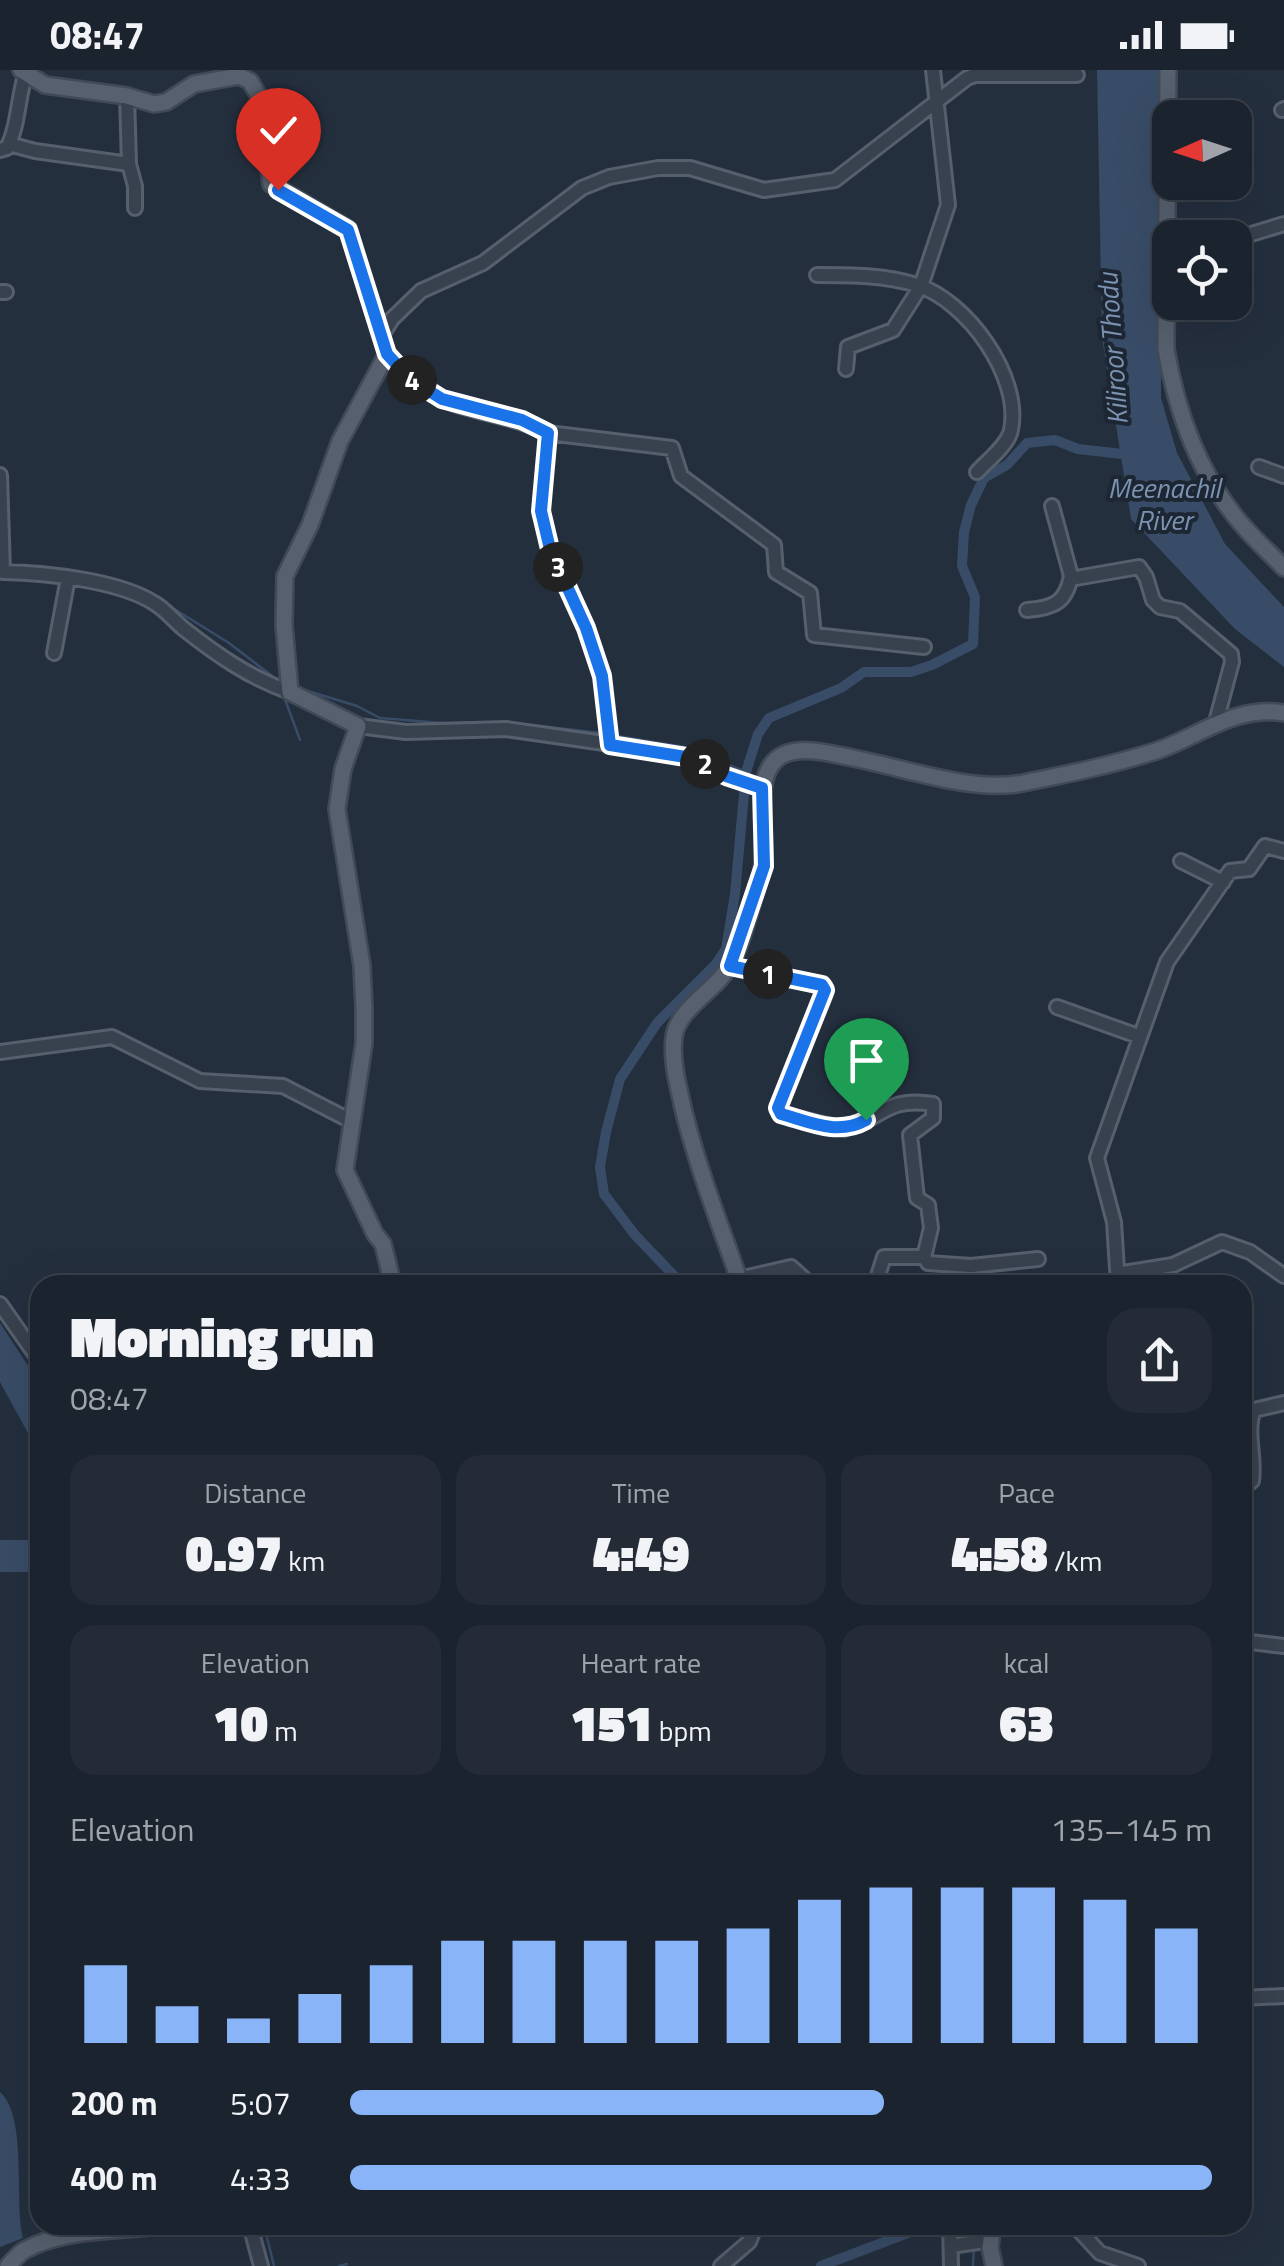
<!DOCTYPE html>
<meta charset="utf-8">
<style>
:root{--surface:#1b232e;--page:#242b36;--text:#f1f3f6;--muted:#a0a4aa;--line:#39404a;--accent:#8ab4f8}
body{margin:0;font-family:"Titillium Web",sans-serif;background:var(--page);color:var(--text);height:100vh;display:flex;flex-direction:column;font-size:38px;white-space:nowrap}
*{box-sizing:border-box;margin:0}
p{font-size:32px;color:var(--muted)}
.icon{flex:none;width:55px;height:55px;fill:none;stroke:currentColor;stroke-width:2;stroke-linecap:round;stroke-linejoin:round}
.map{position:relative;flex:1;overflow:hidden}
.sheet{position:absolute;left:30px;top:1205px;width:1222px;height:960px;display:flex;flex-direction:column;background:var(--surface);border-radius:30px;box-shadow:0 10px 40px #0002,0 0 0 2px var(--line)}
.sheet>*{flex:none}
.needle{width:65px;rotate:267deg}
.tools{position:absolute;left:1152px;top:30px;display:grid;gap:20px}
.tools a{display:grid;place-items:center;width:100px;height:100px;border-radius:20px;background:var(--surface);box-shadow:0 10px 40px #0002,0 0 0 2px var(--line);font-size:50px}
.pin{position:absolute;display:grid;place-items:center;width:85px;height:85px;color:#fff;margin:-102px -42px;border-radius:50% 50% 50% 0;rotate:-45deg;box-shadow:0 0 10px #0007}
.pin .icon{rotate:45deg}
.km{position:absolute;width:50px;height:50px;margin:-25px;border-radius:50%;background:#222;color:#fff;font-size:28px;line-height:50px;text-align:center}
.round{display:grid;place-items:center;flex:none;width:105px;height:105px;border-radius:30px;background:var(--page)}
.overview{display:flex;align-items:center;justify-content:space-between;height:170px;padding:0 40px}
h1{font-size:55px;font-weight:800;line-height:75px}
.metrics{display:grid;grid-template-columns:repeat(3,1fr);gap:15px;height:170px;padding:10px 40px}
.metrics div{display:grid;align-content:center;border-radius:25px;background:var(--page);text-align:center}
.metrics b{font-size:50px;font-weight:800}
.metrics small{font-size:28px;font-weight:400}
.metrics p{font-size:28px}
.chart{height:280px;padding:20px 40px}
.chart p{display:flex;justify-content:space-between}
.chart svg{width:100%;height:180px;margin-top:10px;stroke:var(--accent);stroke-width:6}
ul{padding:0 40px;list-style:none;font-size:32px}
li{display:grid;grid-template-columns:160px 120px 1fr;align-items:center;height:75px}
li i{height:25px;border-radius:12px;background:var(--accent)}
.status{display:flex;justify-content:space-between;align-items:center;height:70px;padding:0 50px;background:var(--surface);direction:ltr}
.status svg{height:28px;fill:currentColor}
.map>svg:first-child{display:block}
</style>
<div class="status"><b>08:47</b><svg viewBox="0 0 49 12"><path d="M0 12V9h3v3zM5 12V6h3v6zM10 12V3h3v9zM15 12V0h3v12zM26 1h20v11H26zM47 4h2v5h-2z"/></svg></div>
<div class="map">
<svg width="1284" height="2196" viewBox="0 0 1284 2196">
<rect width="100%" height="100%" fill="#242f3e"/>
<path fill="#394c67" d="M1097,0H1160L1161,328L1177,383L1225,474L1284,537V597L1235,559L1131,449L1102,268Z
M0,1253L40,1314V1385L0,1312Z
M0,1470H40V1502H0Z
M0,2022C28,2047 14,2133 23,2168L0,2177Z"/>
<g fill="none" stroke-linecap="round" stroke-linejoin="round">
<path stroke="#394c67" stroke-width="2.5" d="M163,532L229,573L280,612
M298,618L357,636L380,648L442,653L505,652L600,663
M283,624L300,670
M617,666L685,677L746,702
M264,2155L274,2196
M974,2155V2168
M339,2196L347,2194
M973,2196L974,2176"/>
<path stroke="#394c67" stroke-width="10" d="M683,1215L635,1165L604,1124L600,1097L606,1062L620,1009L657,953L715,895L726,879L735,824L746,702L758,664L769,648L841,618L864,602H911L932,595L973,574L975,527L962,496L964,462L971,435L984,408L1007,395L1027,373L1055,370L1078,379L1131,385
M821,2196L929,2155"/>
<defs>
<path id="minor" d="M127,26L129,94
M1282,40L1284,39
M9,74L35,81L129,94L135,116V138
M0,80L7,78C18,58 18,28 25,6
M1235,169L1284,154
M817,205C852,205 884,205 917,215C967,231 1022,307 1011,360C1008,375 987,391 977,402
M0,222H6
M382,265L392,249L421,221L483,193L582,118L609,107L658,98H690L764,120L835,110L967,8L975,5H1077
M387,284C403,302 420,319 442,329C476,344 514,346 548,363L541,441L550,479L586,558L602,606L610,675
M846,299L848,277L893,260L921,216L948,135L933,0
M548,363L672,378L681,406L774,475L776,502L810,523L814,565L924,577
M1259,397L1284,406
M0,405L3,502C45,503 118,510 154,533C165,539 174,551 184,559C217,585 250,608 290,622
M1052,436L1071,506L1076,508L1139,497L1146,507L1153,530L1160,537L1180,541L1231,584L1232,592L1216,652
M1027,540C1053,538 1066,533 1071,506
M54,583L68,508
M358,656L406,662L506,659L639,678L692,687L727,706L762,717
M1181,791L1223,812
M730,896L825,917V924L778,1039L781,1044L844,1059C882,1050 885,1026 933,1034V1048L910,1065L917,1128L928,1135L931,1158L924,1187L928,1193L971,1196L1038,1189
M1057,937L1138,966
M0,982L112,967L200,1011L283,1016L351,1051
M1117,1204L1173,1195L1222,1172L1250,1182L1284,1206
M739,1209L791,1197L811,1215
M875,1215L884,1187H924
M1118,1215L1114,1152L1097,1088L1167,892L1230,801L1249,799L1265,776L1284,781
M0,1234L40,1291
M1242,1418L1252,1411C1256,1388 1245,1362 1254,1340L1284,1333
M1242,1571L1284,1576
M1242,1928L1284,1926
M250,2155L261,2196
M950,2155L951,2196
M1074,2155L1100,2183L1138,2196
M951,2176L991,2170
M721,2196L749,2172L756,2155"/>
<path id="major" d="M21,0L45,15L127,26L154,34L166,32L194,14L239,6L250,11L260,28L271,114L348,159L387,284L340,371L310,455L285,506L284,555L290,622L358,656L343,699L337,739L362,896L364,938V973L345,1100L375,1164L383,1174L393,1215
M1168,0L1166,279C1177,345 1200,408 1245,458C1257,472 1271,484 1284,498
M741,1215C721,1157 699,1102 684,1042C679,1019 671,992 674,968C676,942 710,923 724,904C742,881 751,832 761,804C771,774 746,700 785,684C806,676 832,684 853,688C905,698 973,723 1023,713C1068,704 1112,695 1156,681C1200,666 1235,635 1284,643
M993,2155L990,2177L994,2196
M8,2196C13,2191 19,2183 25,2180C65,2158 120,2162 164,2155"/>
</defs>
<use href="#minor" stroke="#565f6c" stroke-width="18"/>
<use href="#major" stroke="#414a57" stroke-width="20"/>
<use href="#minor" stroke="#38414e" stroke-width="12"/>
<use href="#major" stroke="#56606e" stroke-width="15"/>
</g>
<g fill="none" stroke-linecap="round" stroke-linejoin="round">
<defs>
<path id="route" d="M278,120L348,160L387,284L410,309L442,329L522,350L548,363L541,441L550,479L586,558L602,606L610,675L692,688L726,706L762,718L764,796L730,896L822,915L825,920L778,1038L781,1044C810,1052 838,1066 866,1050"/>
</defs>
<use href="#route" stroke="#fff" stroke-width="20"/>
<use href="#route" stroke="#1a73e8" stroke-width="12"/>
</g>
<g text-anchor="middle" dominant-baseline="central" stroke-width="8" stroke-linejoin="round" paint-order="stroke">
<g font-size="28" font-style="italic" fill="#7c92b1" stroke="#1d2633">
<text transform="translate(1112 279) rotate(-94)">Kiliroor Thodu</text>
<text x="1164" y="417">Meenachil<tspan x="1164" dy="32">River</tspan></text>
</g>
</g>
</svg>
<div class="tools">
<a><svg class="needle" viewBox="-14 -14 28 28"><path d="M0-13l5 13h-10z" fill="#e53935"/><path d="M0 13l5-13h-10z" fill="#a0a4aa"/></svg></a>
<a><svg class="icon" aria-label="locate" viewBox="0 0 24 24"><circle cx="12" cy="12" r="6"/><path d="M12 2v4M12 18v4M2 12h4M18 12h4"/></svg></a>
</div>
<div class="pin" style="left:866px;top:1050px;background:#1e9e55"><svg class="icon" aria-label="arrive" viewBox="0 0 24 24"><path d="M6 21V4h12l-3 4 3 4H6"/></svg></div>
<div class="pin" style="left:278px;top:120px;background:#d93025"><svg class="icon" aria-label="check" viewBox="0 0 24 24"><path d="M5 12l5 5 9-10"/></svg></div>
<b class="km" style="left:768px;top:904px">1</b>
<b class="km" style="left:705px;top:694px">2</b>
<b class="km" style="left:558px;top:497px">3</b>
<b class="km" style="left:412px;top:310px">4</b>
<section class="sheet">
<div class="overview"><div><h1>Morning run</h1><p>08:47</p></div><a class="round"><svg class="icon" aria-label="share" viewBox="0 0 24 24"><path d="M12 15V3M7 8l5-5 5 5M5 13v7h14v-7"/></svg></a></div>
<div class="metrics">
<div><p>Distance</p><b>0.97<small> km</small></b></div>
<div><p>Time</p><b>4:49</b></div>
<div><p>Pace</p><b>4:58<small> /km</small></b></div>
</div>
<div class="metrics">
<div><p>Elevation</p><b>10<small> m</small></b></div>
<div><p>Heart rate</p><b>151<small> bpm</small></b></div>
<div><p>kcal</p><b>63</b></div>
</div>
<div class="chart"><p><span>Elevation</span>135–145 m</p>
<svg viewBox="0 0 160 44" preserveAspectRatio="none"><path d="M5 44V25M15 44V35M25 44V38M35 44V32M45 44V25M55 44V19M65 44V19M75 44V19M85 44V19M95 44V16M105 44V9M115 44V6M125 44V6M135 44V6M145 44V9M155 44V16"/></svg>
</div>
<ul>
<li><b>200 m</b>5:07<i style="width:62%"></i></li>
<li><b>400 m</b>4:33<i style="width:100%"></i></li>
</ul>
</section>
</div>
